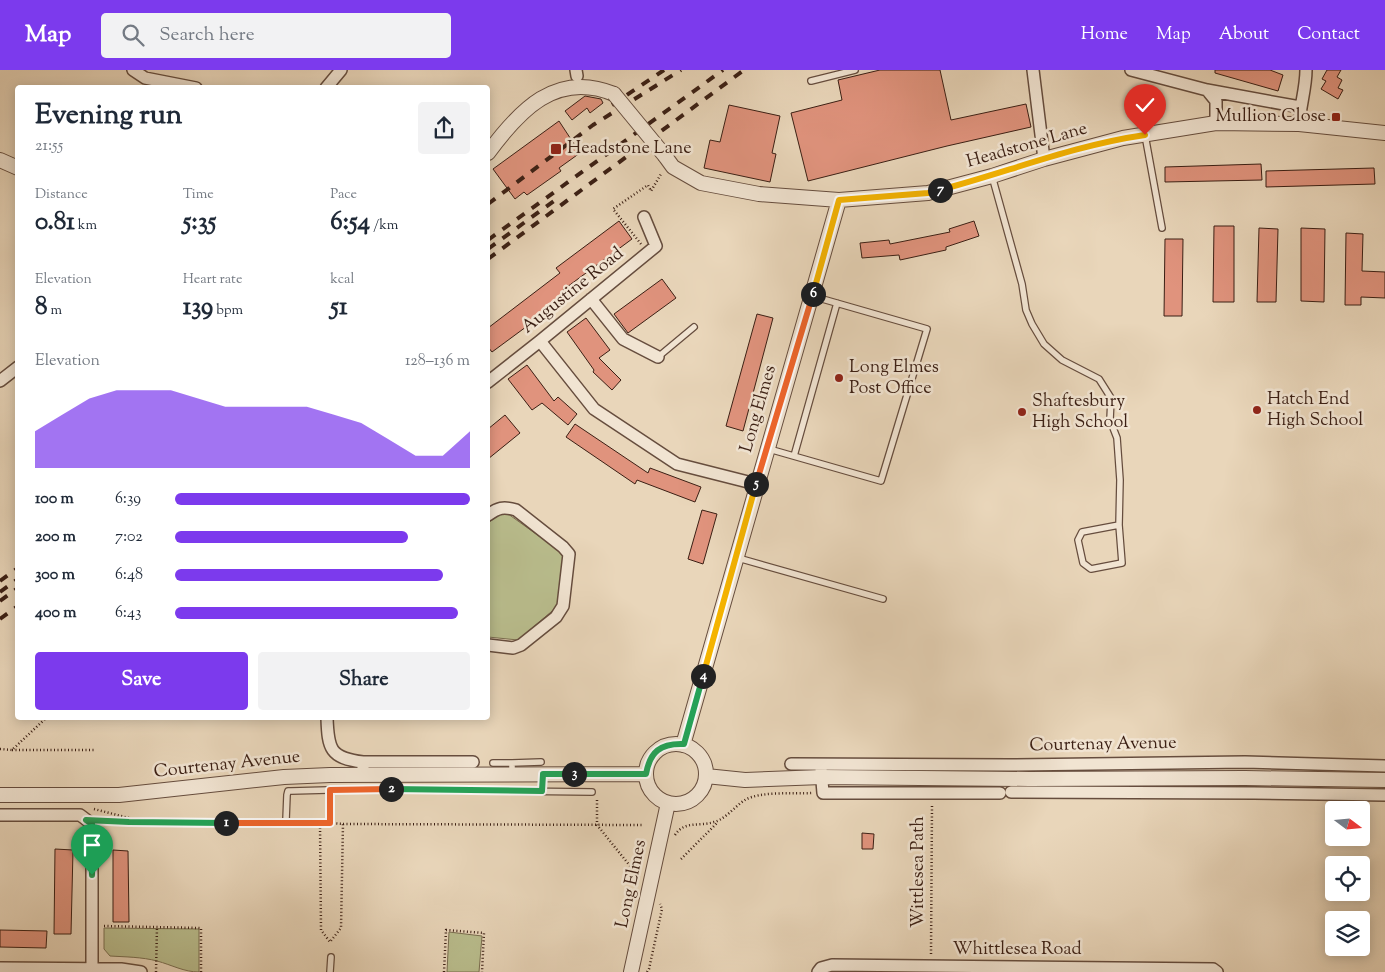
<!DOCTYPE html>
<meta charset="utf-8">
<style>
:root{--surface:#fff;--page:#f2f2f3;--text:#1f2937;--muted:#747a83;--accent:#7c3aed}
body{margin:0;font-family:"Sorts Mill Goudy",serif;background:var(--page);color:var(--text);height:100vh;display:flex;flex-direction:column;font-size:19px;white-space:nowrap}
*{box-sizing:border-box;margin:0}
p{font-size:16px;color:var(--muted)}
.icon{flex:none;width:28px;height:28px;fill:none;stroke:currentColor;stroke-width:2;stroke-linecap:round;stroke-linejoin:round}
.map{position:relative;flex:1;overflow:hidden}
.drawer{position:absolute;left:15px;top:15px;width:475px;height:635px;display:flex;flex-direction:column;background:var(--surface);border-radius:5px;box-shadow:0 2px 12px #0003}
.drawer>*{flex:none}
.needle{width:32px;rotate:106deg}
.controls{position:absolute;left:1325px;top:731px;display:grid;gap:10px}
.controls a{display:grid;place-items:center;width:45px;height:45px;border-radius:5px;background:var(--surface);box-shadow:0 2px 12px #0003;font-size:25px}
.pin{position:absolute;display:grid;place-items:center;width:42px;height:42px;color:#fff;margin:-51px -21px;border-radius:50% 50% 50% 0;rotate:-45deg;box-shadow:0 0 5px #0007}
.pin .icon{rotate:45deg}
.km{position:absolute;width:25px;height:25px;margin:-12px;border-radius:50%;background:#222;color:#fff;font-size:14px;line-height:25px;text-align:center}
.round{display:grid;place-items:center;flex:none;width:52px;height:52px;border-radius:5px;background:var(--page)}
.summary{display:flex;align-items:center;justify-content:space-between;height:85px;padding:0 20px}
h1{font-size:28px;font-weight:700;line-height:38px}
.figures{display:grid;grid-template-columns:repeat(3,1fr);gap:8px;height:85px;padding:5px 20px}
.figures div{display:grid;align-content:center}
.figures b{font-size:25px;font-weight:700}
.figures small{font-size:14px;font-weight:400}
.figures p{font-size:14px}
.chart{height:140px;padding:10px 20px}
.chart p{display:flex;justify-content:space-between}
.chart svg{width:100%;height:90px;margin-top:5px;fill:var(--accent);opacity:.7}
.action{display:flex;gap:10px;margin-top:auto;padding:10px 20px}
.action a{flex:1;height:58px;border-radius:5px;background:var(--accent);color:#fff;font-size:20px;font-weight:700;line-height:58px;text-align:center}
.action a+a{background:var(--page);color:var(--text)}
ul{padding:0 20px;list-style:none;font-size:16px}
li{display:grid;grid-template-columns:80px 60px 1fr;align-items:center;height:38px}
li i{height:12px;border-radius:6px;background:var(--accent)}
header{display:flex;align-items:center;gap:30px;box-sizing:border-box;height:70px;padding:0 25px;background:var(--accent);color:#fff}
header strong{font-size:24px}
nav{display:flex;gap:28px;margin-inline-start:auto;font-size:18px}
.search{width:350px;height:45px;background:var(--page);display:flex;align-items:center;gap:12px;box-sizing:border-box;padding:0 18px;border-radius:5px;color:var(--muted);font-size:19px}
.map>svg:first-child{display:block}
</style>
<header>
<strong>Map</strong>
<div class="search"><svg class="icon" aria-label="search" viewBox="0 0 24 24"><circle cx="10" cy="10" r="6"/><path d="M15 15l6 6"/></svg>Search here</div>
<nav><a>Home</a><a>Map</a><a>About</a><a>Contact</a></nav>
</header>
<div class="map">
<svg width="1385" height="902" viewBox="0 0 1385 902">
<rect width="100%" height="100%" fill="#e9d6ba"/>
<filter id="stains"><feTurbulence type="fractalNoise" baseFrequency=".004" numOctaves="4"/><feColorMatrix values="0 0 0 0 .2 0 0 0 0 .09 0 0 0 0 .02 0 0 0 .5 -.17"/></filter>
<radialGradient id="worn" r=".72"><stop offset=".6" stop-color="#630" stop-opacity="0"/><stop offset="1" stop-color="#630" stop-opacity=".3"/></radialGradient>
<path fill="#b9bd8d" stroke="#7a6e50" d="M504,441L564,484L558,536L518,570L488,567V453Z
M104,858L199,859V902C184,902 172,895 157,891C142,887 126,887 110,886L104,879Z
M449,862L482,866L479,902H447Z"/>
<path fill="#e0937d" stroke="#3b1f14" d="M880,0H940L951,50L1026,34L1031,57L947,76L808,111L791,43L842,30L838,10Z
M1215,0H1270L1283,5L1278,21L1215,3Z
M1327,0H1341L1337,7L1342,10L1338,18L1343,20L1338,29L1321,19L1326,11L1322,9Z
M585,26L601,29L603,33L590,43L587,38L572,50L565,41Z
M729,35L780,46L772,83L776,84L770,112L704,98L710,70L720,72Z
M559,51L580,83L559,98L561,101L527,125L524,122L515,129L493,99Z
M1261,94L1262,110L1165,112V97Z
M1374,98L1375,114L1266,117V101Z
M619,151L632,169L563,220L568,226L492,282L488,277V258L560,203L556,198Z
M974,151L979,166L946,177V180L900,190L899,185L862,188L860,173L889,170L890,174L950,162L949,159Z
M1214,156H1234V232H1213Z
M1259,158L1278,159L1276,232H1257Z
M1301,158L1325,159L1324,232L1301,231Z
M1346,163L1363,164L1362,201L1385,202V228L1361,227V235H1345Z
M1165,169H1183L1182,246H1164Z
M662,209L676,228L628,263L614,244Z
M757,244L773,248L743,361L726,356Z
M586,248L610,280L599,288L621,310L612,320L593,302L594,300L567,262Z
M527,295L554,331L558,327L577,344L568,355L542,333L532,340L508,309Z
M505,345L520,363L488,389V359Z
M575,354L648,403L650,398L701,417L695,432L637,410L635,414L566,367Z
M702,440L717,444L703,494L688,489Z
M862,763L874,764L873,779H862Z
M55,779L73,780L71,864H54Z
M113,780L128,781L129,852H113Z
M0,860L47,861L46,878L0,877Z"/>
<g fill="none" stroke-linecap="round" stroke-linejoin="round">
<defs>
<path id="service" d="M811,11L855,0
M1145,65L1162,158
M992,106L1022,214L1026,240L1032,254L1044,274L1062,290L1099,309L1111,328L1110,350L1117,368L1120,410L1119,455L1122,493L1091,499L1083,493L1078,470L1082,462L1119,455
M658,287L694,257
M769,379L881,411L927,259L812,226
M794,386L837,233
M738,488L883,529
M493,693H512
M512,704V693L541,692
M542,721L543,704
M286,750L287,725L288,721H291L365,719L592,722
M330,902L331,887"/>
<path id="minor" d="M133,0L145,8L196,18
M576,0L577,6
M1033,0L1044,89
M1131,0L1207,20L1216,31V53
M326,18L341,0
M1207,20L1300,37
M1299,54C1300,36 1306,18 1306,0
M591,229L623,269L658,287
M540,271L594,339L677,394L756,414
M0,311L18,297
M488,312L540,271L656,176L644,147
M488,445C498,438 503,436 516,440L563,477L569,484L563,536L556,547L521,575L513,578L488,575
M327,648C328,679 330,688 363,692V698
M363,692H473
M791,694L1009,695L1245,692L1385,696
M821,699L823,723H1000
M1011,722L1254,723L1385,725
M0,745H80L92,754V899
M0,898L121,899L141,902
M818,902L821,898L832,895L1213,899L1217,902"/>
<path id="tertiary" d="M488,83C519,41 556,0 614,24
M665,86L673,97L701,113L759,124L839,130L928,123L992,106L1044,89L1123,68L1216,53L1299,54L1385,63
M0,90L18,98
M646 704a30 30 0 1 1 60 0a30 30 0 1 1-60 0Z
M683,675L839,130
M706,706L745,710L822,707L1029,709L1245,708L1385,710
M0,725H119L284,707L330,705L646,704
M631,902L668,733"/>
</defs>
<use href="#service" stroke="#664d3e" stroke-width="8"/>
<use href="#minor" stroke="#664d3e" stroke-width="14"/>
<use href="#tertiary" stroke="#664d3e" stroke-width="16"/>
<path stroke="#3b1f14" stroke-width="2.5" stroke-dasharray="1 2.5" stroke-linecap="butt" d="M641,174L613,139L648,115L651,121L661,104
M0,679L12,680L46,648
M12,680H96
M330,729V753H320L321,860L330,872L341,858L343,754L330,753
M597,730V755L639,807
M94,739L129,748V752L102,751
M129,752L278,753
M293,753H320
M343,754L643,755
M675,765C685,750 699,757 714,752C726,749 735,736 745,730C760,721 794,724 812,723
M681,789L718,752
M104,856L201,858V902
M931,884L932,735
M156,902L157,857
M444,902L446,860L484,863L482,902
M647,902L649,899L662,839L660,834"/>
<use href="#service" stroke="#f1e4d2" stroke-width="5.5"/>
<use href="#minor" stroke="#f1e4d2" stroke-width="11"/>
<use href="#tertiary" stroke="#f1e4d2" stroke-width="14"/>
<path stroke="#3b1f14" stroke-width="4" stroke-dasharray="9 9" stroke-linecap="butt" d="M612,35L664,0
M488,134L593,55L681,0
M488,170L723,0
M488,179L558,128
M488,189L744,0
M0,511L18,498
M0,522L18,509
M0,531L18,518
M0,549L18,536"/>
<defs>
<path id="tertiary-bridge" d="M614,24L665,86"/>
</defs>
<use href="#tertiary-bridge" stroke="#664d3e" stroke-width="16" stroke-linecap="butt"/>
<use href="#tertiary-bridge" stroke="#f1e4d2" stroke-width="14"/>
</g>
<g fill="none" stroke-linecap="round" stroke-linejoin="round">
<defs>
<path id="split-1" d="M92,805V754L86,750L129,752L226,753"/>
<path id="split-2" d="M226,753H330V720L391,719"/>
<path id="split-3" d="M391,719L542,721L543,704H574"/>
<path id="split-4" d="M574,704H646C650,682 660,673 684,674L703,606"/>
<path id="split-5" d="M703,606L756,414"/>
<path id="split-6" d="M756,414L813,224"/>
<path id="split-7" d="M813,224L839,130L928,123L940,120"/>
<path id="split-8" d="M940,120C1008,102 1075,75 1145,65"/>
</defs>
<use href="#split-1" stroke="#fff" stroke-width="10"/>
<use href="#split-2" stroke="#fff" stroke-width="10"/>
<use href="#split-3" stroke="#fff" stroke-width="10"/>
<use href="#split-4" stroke="#fff" stroke-width="10"/>
<use href="#split-5" stroke="#fff" stroke-width="10"/>
<use href="#split-6" stroke="#fff" stroke-width="10"/>
<use href="#split-7" stroke="#fff" stroke-width="10"/>
<use href="#split-8" stroke="#fff" stroke-width="10"/>
<use href="#split-1" stroke="#22a559" stroke-width="6"/>
<use href="#split-2" stroke="#f0652b" stroke-width="6"/>
<use href="#split-3" stroke="#22a559" stroke-width="6"/>
<use href="#split-4" stroke="#22a559" stroke-width="6"/>
<use href="#split-5" stroke="#f5b400" stroke-width="6"/>
<use href="#split-6" stroke="#f0652b" stroke-width="6"/>
<use href="#split-7" stroke="#f5b400" stroke-width="6"/>
<use href="#split-8" stroke="#f5b400" stroke-width="6"/>
</g>
<g fill="#8f2418" stroke="#f1e4d2" stroke-width="2">
<rect x="1331" y="42" width="10" height="10" rx="2.5"/>
<rect x="550" y="73" width="12" height="12" rx="2.5"/>
<circle cx="839" cy="308" r="5"/>
<circle cx="1257" cy="340" r="5"/>
<circle cx="1022" cy="342" r="5"/>
</g>
<g text-anchor="middle" dominant-baseline="central" stroke-width="5" stroke-linejoin="round" paint-order="stroke">
<g font-size="18" fill="#3b1f14" stroke="#f1e4d2" text-anchor="start">
<text x="1326" y="47" text-anchor="end">Mullion Close</text>
<text x="567" y="79">Headstone Lane</text>
<text x="849" y="298">Long Elmes<tspan x="849" dy="21">Post Office</tspan></text>
<text x="1267" y="330">Hatch End<tspan x="1267" dy="21">High School</tspan></text>
<text x="1032" y="332">Shaftesbury<tspan x="1032" dy="21">High School</tspan></text>
</g>
<g font-size="18" fill="#3b1f14" stroke="#f1e4d2">
<text transform="translate(1027 76) rotate(-16)">Headstone Lane</text>
<text transform="translate(573 221) rotate(-39)">Augustine Road</text>
<text transform="translate(759 339) rotate(-74)">Long Elmes</text>
<text transform="translate(1103 675) rotate(-1)">Courtenay Avenue</text>
<text transform="translate(227 695) rotate(-6)">Courtenay Avenue</text>
<text transform="translate(919 802) rotate(-90)">Wittlesea Path</text>
<text transform="translate(632 814) rotate(-78)">Long Elmes</text>
<text x="1017" y="880">Whittlesea Road</text>
</g>
</g>
<rect width="100%" height="100%" filter="url(#stains)"/>
<rect width="100%" height="100%" fill="url(#worn)"/>
</svg>
<div class="controls">
<a><svg class="needle" viewBox="-14 -14 28 28"><path d="M0-13l5 13h-10z" fill="#e53935"/><path d="M0 13l5-13h-10z" fill="#747a83"/></svg></a>
<a><svg class="icon" aria-label="locate" viewBox="0 0 24 24"><circle cx="12" cy="12" r="6"/><path d="M12 2v4M12 18v4M2 12h4M18 12h4"/></svg></a>
<a><svg class="icon" aria-label="layers" viewBox="0 0 24 24"><path d="M12 4l9 5-9 5-9-5zM3 14l9 5 9-5"/></svg></a>
</div>
<div class="pin" style="left:92px;top:805px;background:#1e9e55"><svg class="icon" aria-label="arrive" viewBox="0 0 24 24"><path d="M6 21V4h12l-3 4 3 4H6"/></svg></div>
<div class="pin" style="left:1145px;top:65px;background:#d93025"><svg class="icon" aria-label="check" viewBox="0 0 24 24"><path d="M5 12l5 5 9-10"/></svg></div>
<b class="km" style="left:226px;top:753px">1</b>
<b class="km" style="left:391px;top:719px">2</b>
<b class="km" style="left:574px;top:704px">3</b>
<b class="km" style="left:703px;top:606px">4</b>
<b class="km" style="left:756px;top:414px">5</b>
<b class="km" style="left:813px;top:224px">6</b>
<b class="km" style="left:940px;top:120px">7</b>
<section class="drawer">
<div class="summary"><div><h1>Evening run</h1><p>21:55</p></div><a class="round"><svg class="icon" aria-label="share" viewBox="0 0 24 24"><path d="M12 15V3M7 8l5-5 5 5M5 13v7h14v-7"/></svg></a></div>
<div class="figures">
<div><p>Distance</p><b>0.81<small> km</small></b></div>
<div><p>Time</p><b>5:35</b></div>
<div><p>Pace</p><b>6:54<small> /km</small></b></div>
</div>
<div class="figures">
<div><p>Elevation</p><b>8<small> m</small></b></div>
<div><p>Heart rate</p><b>139<small> bpm</small></b></div>
<div><p>kcal</p><b>51</b></div>
</div>
<div class="chart"><p><span>Elevation</span>128–136 m</p>
<svg viewBox="0 0 160 44" preserveAspectRatio="none"><path d="M0 44V26L10 18L20 10L30 6L40 6L50 6L60 10L70 14L80 14L90 14L100 14L110 18L120 22L130 30L140 38L150 38L160 26V44z"/></svg>
</div>
<ul>
<li><b>100 m</b>6:39<i style="width:100%"></i></li>
<li><b>200 m</b>7:02<i style="width:79%"></i></li>
<li><b>300 m</b>6:48<i style="width:91%"></i></li>
<li><b>400 m</b>6:43<i style="width:96%"></i></li>
</ul>
<div class="action"><a>Save</a><a>Share</a></div>
</section>
</div>
